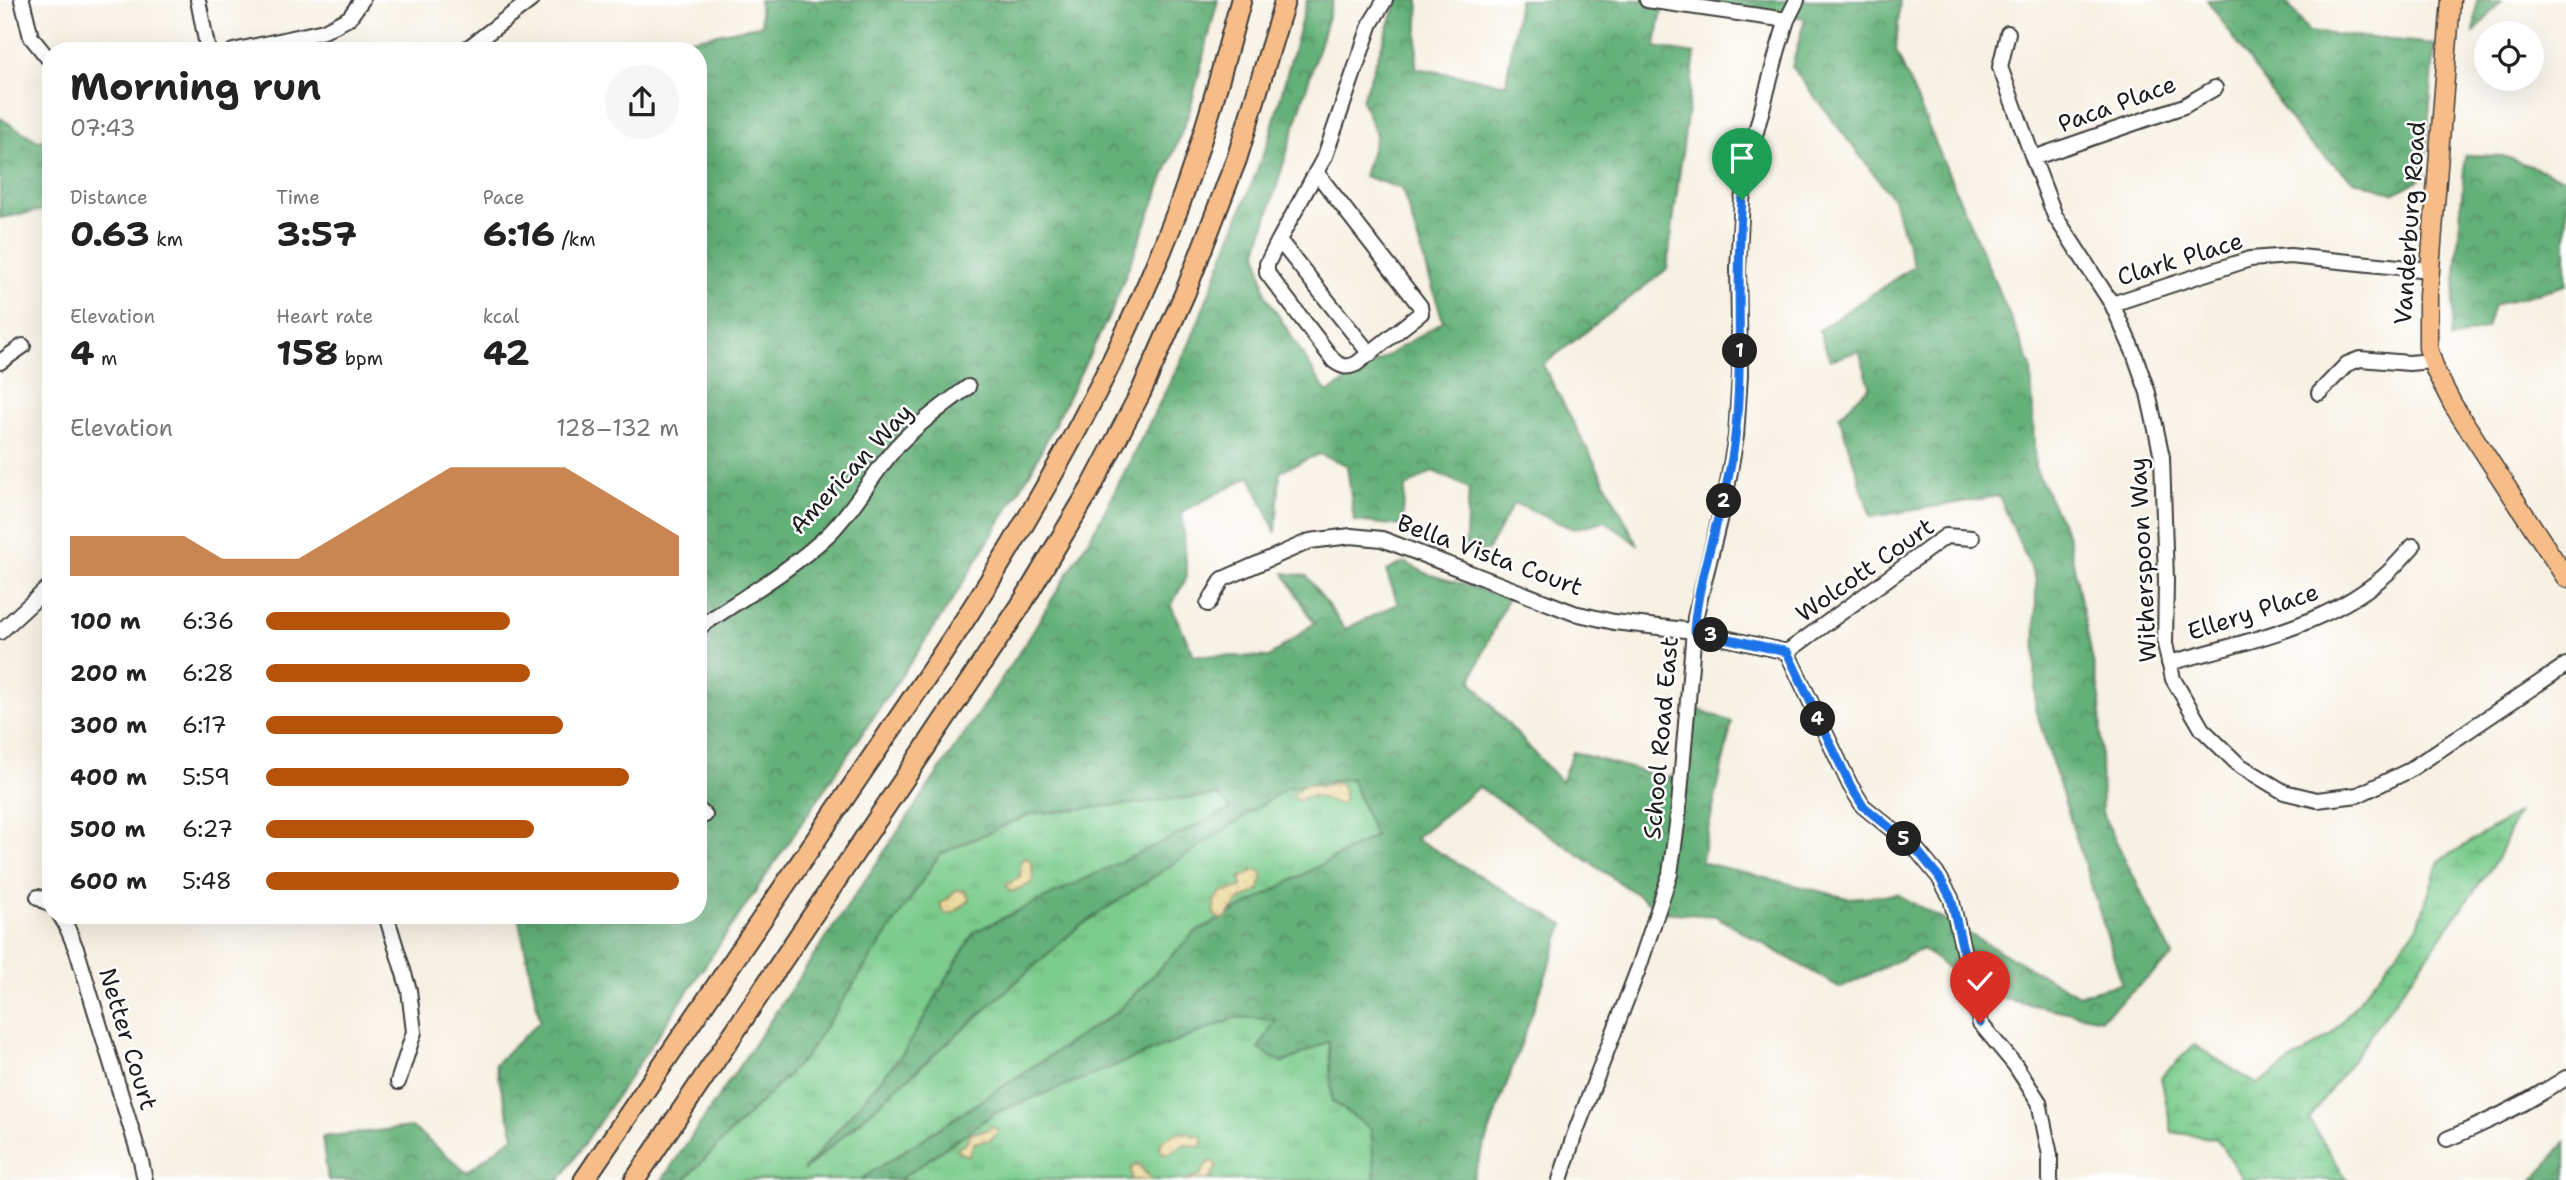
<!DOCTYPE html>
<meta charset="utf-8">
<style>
:root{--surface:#fff;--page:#f6f6f6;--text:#222;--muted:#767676;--accent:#b45309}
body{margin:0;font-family:"Shantell Sans",sans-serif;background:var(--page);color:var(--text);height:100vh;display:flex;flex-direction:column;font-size:26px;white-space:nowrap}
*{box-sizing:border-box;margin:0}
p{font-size:23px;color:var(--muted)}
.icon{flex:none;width:38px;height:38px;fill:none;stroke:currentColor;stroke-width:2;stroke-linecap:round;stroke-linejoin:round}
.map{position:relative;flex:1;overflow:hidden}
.panel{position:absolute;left:42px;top:42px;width:665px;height:882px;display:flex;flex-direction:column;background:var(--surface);border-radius:28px;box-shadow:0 7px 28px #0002}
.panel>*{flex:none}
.tools{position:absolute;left:2474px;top:21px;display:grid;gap:14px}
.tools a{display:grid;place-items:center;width:70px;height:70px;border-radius:50%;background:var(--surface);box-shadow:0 7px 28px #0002;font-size:35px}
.pin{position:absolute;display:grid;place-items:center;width:60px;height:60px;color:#fff;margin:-72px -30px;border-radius:50% 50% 50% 0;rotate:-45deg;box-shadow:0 0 7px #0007}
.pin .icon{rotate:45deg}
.km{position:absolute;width:35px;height:35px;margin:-18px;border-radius:50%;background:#222;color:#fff;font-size:19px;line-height:35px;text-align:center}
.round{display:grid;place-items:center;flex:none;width:74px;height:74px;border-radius:37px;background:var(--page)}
.head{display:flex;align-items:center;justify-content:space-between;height:119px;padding:0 28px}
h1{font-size:38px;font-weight:700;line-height:52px}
.figures{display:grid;grid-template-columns:repeat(3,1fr);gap:10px;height:119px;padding:7px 28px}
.figures div{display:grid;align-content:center}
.figures b{font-size:35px;font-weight:700}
.figures small{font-size:19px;font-weight:400}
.figures p{font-size:19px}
.chart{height:196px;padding:14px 28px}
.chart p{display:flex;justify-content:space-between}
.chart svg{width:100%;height:126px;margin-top:7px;fill:var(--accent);opacity:.7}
ul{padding:0 28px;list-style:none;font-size:23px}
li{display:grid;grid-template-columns:112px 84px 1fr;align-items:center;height:52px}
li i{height:18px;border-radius:9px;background:var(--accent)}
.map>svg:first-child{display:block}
</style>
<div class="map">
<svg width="2566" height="1180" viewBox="0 0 2566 1180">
<defs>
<pattern id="grass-tufts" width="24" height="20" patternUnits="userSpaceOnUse" patternTransform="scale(1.75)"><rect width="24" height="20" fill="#7bcc8d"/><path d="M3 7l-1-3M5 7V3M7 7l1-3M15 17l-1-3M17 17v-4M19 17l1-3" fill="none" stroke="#6aaf79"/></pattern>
<pattern id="forest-crowns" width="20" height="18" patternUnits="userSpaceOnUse" patternTransform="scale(1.75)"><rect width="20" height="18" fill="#64b078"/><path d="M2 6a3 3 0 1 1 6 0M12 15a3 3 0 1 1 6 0" fill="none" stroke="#528e62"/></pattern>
<pattern id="wetland-marsh" width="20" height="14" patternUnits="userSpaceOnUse" patternTransform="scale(1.75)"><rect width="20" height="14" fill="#7bcc8d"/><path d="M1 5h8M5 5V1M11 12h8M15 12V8" fill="none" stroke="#6aaf79"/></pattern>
<pattern id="sand-dots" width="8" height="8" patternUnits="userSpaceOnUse" patternTransform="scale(1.75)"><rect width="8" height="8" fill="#eeda9e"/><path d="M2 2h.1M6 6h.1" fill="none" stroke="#ccba88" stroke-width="1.8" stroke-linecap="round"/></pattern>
</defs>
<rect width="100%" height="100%" fill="#fff"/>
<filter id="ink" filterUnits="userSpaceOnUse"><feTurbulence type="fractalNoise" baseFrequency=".0143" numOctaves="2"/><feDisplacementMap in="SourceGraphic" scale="14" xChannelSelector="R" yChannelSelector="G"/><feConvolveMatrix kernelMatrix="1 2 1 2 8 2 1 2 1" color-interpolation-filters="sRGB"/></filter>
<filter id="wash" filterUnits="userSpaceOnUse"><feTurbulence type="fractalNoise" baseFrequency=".00686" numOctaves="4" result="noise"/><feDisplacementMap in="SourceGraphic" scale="28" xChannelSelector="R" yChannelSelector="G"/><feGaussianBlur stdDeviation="1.57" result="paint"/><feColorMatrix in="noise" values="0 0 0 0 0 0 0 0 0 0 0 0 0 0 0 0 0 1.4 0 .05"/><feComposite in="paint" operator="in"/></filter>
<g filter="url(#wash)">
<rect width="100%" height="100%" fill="#f7f1e3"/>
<path fill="url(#grass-tufts)" stroke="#4c7454" stroke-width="2" d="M1351,778L1375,836L1194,933L1118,1011L860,1180H684L806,1056L940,854L1031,814L1217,795L1221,799L1251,801L974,932L904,1052L808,1167L1077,928L1287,788Z
M1277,1016L1283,1062L1329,1040L1332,1101L1371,1129L1375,1180H899L995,1113L1238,1017L1266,1019Z"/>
<path fill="url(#forest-crowns)" stroke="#40664a" stroke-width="2" d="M759,0H1218L1189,113L1112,310L1031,471L952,601L560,1180H328L322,1137L412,1127L467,1172L514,1136L495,1064L540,1021L518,915H698V51H632L762,25Z
M1307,0H1333L1257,251L1266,296L1327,393L1443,321L1402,189L1364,176L1376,135L1362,100L1398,0H1419L1416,68L1506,84L1519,0H1664L1655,47L1695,54L1667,269L1543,365L1638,545L1605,521L1573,529L1514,503L1487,551H1465L1469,488L1433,471L1405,488L1402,526L1354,521L1347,465L1319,454L1280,471L1276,533L1250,476L1182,512L1187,577L1171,606L1194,655L1269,657L1314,623L1284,573L1307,576L1345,629L1398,604L1386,571L1404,562L1428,574L1508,598L1471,680L1497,712L1561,782L1573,752L1662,777L1683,776L1688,705L1732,722L1701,862L1848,898L1897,894L2079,995L2122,983L2035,708L2036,580L1999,496L1871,517L1839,416L1870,386L1859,351L1830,360L1819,330L1914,266L1893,199L1792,67L1805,18L1669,0H1900L1896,51L2031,366L2035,468L2068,536L2100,697L2102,813L2173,956L2101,1019L1984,995L1922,949L1841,988L1715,916L1663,912L1479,787L1415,838L1564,925L1472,1180H1375L1371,1129L1332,1101L1329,1041L1283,1063L1258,1049L1276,1020L1238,1017L995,1113L899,1180H860L1118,1011L1194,933L1375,836L1351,778L1287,788L1077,928L803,1171L904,1052L974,932L1231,809L1217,795L1031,814L940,854L806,1056L684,1180H662L1023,647L1099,522L1189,345L1269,139Z
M2207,0H2285L2309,32L2435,44L2424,177L2395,193L2353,180L2304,139Z
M2477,0H2502L2474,33Z
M0,118L38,141L51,139V209L0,218Z
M2465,155L2503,156L2566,179V285L2494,305L2487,328L2451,339Z
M2566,1141V1180H2533Z"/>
<path fill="url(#wetland-marsh)" stroke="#4c7454" stroke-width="2" d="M2517,813L2497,859L2309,1120L2347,1180H2243L2217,1139L2172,1132L2161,1077L2194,1045L2257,1084L2332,1034L2418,926L2439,861Z"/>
<path fill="url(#sand-dots)" stroke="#857b5d" stroke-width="2" d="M1334,783L1341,784L1344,791V802L1341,804C1324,802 1315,789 1298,801L1293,797L1294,792L1306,784L1322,786Z
M1027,858L1032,862L1033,881L1026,886L1010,892L1006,885L1020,877L1021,860Z
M1256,870L1260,871L1263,876L1259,890L1239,901L1226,918L1219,919L1214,914V901L1222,892L1242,887L1240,877Z
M956,890H964L970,900L953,913H944L940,904L948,899Z
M992,1126L997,1129L998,1132L990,1140L974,1143L969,1156L958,1152V1147L966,1142L971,1133L985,1131Z
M1178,1132L1201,1136L1204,1142L1199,1147L1185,1144L1168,1154L1163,1153L1160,1149L1162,1141Z
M1208,1162H1214L1217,1166L1209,1180H1186L1200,1175Z
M1137,1163L1152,1180H1132L1131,1169Z"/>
</g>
<g filter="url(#ink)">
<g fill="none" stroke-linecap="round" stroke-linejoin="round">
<defs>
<path id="minor" d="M22,0L31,37L51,62
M198,0L208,51
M1647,0L1787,20
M2008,33L2000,67L2033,158L2055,216L2112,304L2134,353L2148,393L2162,457L2166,580L2165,644L2173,679L2202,729L2239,765L2284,792L2317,800L2358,795L2408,771L2566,665
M233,51L324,31L349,18L362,0
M464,51L531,0
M2033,158L2184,106L2215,88
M1279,240L1267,264V273L1334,361C1342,367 1347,368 1356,364L1421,313L1420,306L1316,172
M2112,304L2250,259L2290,256L2429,270
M1370,354L1279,240L1325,156L1371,23L1385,0
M0,362L23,346
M2319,393L2347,364L2360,359L2409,363L2432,361
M1208,604L1223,579L1310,541L1351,536L1382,539L1574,613L1614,622L1694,631L1787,652
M698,628C742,598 790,571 829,534C856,507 873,473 898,445C919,423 944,405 968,387
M0,632L51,585
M1787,652L1850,785L1863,806L1916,849L1939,877L1951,898L1980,1023L2015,1065L2039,1102L2050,1155V1180
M1787,652L1946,536L1972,538
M2169,663C2242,643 2324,627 2383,577C2394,568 2404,556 2413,546
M698,810L705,815
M38,897L51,905
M60,915L66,925L77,951L141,1161L145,1180
M386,915L409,990L414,1032L398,1082
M2447,1139C2489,1122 2528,1102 2566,1078
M1560,1180L1574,1136L1639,967L1670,874L1678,817L1695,618L1727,488L1736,436L1740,374L1738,269L1742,200L1752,147L1778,49L1787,20L1797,0"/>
<path id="major" d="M2451,0L2428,295V348L2436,372L2453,405L2566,578"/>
<path id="highway" d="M584,1180L939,659C1034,517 1117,369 1178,209C1203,141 1222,70 1241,0
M635,1180L1021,605L1092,486L1141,392L1185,293L1237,158L1285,0"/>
</defs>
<use href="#minor" stroke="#3d3c3a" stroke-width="18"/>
<use href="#major" stroke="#3d3c3a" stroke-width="21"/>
<use href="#highway" stroke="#3d3c3a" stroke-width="23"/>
<use href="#minor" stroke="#fff" stroke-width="14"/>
<use href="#major" stroke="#f7bd88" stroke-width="18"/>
<use href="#highway" stroke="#f7bd88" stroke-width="19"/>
</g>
</g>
<g fill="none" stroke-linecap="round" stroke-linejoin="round" filter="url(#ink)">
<defs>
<path id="route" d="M1742,200C1735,279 1744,358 1735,437C1728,503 1699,565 1694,631L1787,652L1850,785L1863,806L1916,849L1939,877L1951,898L1980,1023"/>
</defs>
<use href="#route" stroke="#fff" stroke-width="14"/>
<use href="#route" stroke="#1a73e8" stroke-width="9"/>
</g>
<g text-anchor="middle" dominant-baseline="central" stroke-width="5" stroke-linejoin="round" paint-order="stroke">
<g font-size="24" fill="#1c1c1c" stroke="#fff">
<text transform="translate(2117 104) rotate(-20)">Paca Place</text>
<text transform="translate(2410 223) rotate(-86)">Vanderburg Road</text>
<text transform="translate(2180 259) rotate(-17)">Clark Place</text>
<text transform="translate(851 469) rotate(-47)">American Way</text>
<text transform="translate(1490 555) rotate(20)">Bella Vista Court</text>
<text transform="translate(2143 560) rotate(-93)">Witherspoon Way</text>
<text transform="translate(1865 570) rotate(-35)">Wolcott Court</text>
<text transform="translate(2253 612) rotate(-18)">Ellery Place</text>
<text transform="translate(1661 738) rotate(-85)">School Road East</text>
<text transform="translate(128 1039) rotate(73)">Netter Court</text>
</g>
</g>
</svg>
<div class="tools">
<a><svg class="icon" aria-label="locate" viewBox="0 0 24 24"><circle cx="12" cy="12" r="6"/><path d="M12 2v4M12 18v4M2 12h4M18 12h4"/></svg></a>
</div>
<div class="pin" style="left:1742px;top:200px;background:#1e9e55"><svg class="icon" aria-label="arrive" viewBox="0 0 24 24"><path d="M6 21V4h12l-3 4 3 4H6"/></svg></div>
<div class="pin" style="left:1980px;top:1023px;background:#d93025"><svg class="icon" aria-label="check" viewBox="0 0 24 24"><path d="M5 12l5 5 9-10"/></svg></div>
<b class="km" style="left:1740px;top:351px">1</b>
<b class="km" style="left:1724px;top:501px">2</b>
<b class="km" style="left:1711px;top:635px">3</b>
<b class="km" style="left:1818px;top:719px">4</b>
<b class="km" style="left:1904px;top:839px">5</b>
<section class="panel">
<div class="head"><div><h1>Morning run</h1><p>07:43</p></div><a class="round"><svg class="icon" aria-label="share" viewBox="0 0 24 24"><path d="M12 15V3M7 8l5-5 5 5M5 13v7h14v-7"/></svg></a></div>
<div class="figures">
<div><p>Distance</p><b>0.63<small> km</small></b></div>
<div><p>Time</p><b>3:57</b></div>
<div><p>Pace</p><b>6:16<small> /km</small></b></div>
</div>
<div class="figures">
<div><p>Elevation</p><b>4<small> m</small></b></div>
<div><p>Heart rate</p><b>158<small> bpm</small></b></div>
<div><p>kcal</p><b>42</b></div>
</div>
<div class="chart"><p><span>Elevation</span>128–132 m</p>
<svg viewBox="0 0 160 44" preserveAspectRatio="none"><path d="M0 44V30L10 30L20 30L30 30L40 38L50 38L60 38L70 30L80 22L90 14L100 6L110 6L120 6L130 6L140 14L150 22L160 30V44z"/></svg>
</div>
<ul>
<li><b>100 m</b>6:36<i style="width:59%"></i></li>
<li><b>200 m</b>6:28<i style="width:64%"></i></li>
<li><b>300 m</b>6:17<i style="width:72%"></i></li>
<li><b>400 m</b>5:59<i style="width:88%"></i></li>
<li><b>500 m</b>6:27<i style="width:65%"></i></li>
<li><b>600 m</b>5:48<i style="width:100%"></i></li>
</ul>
</section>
</div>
